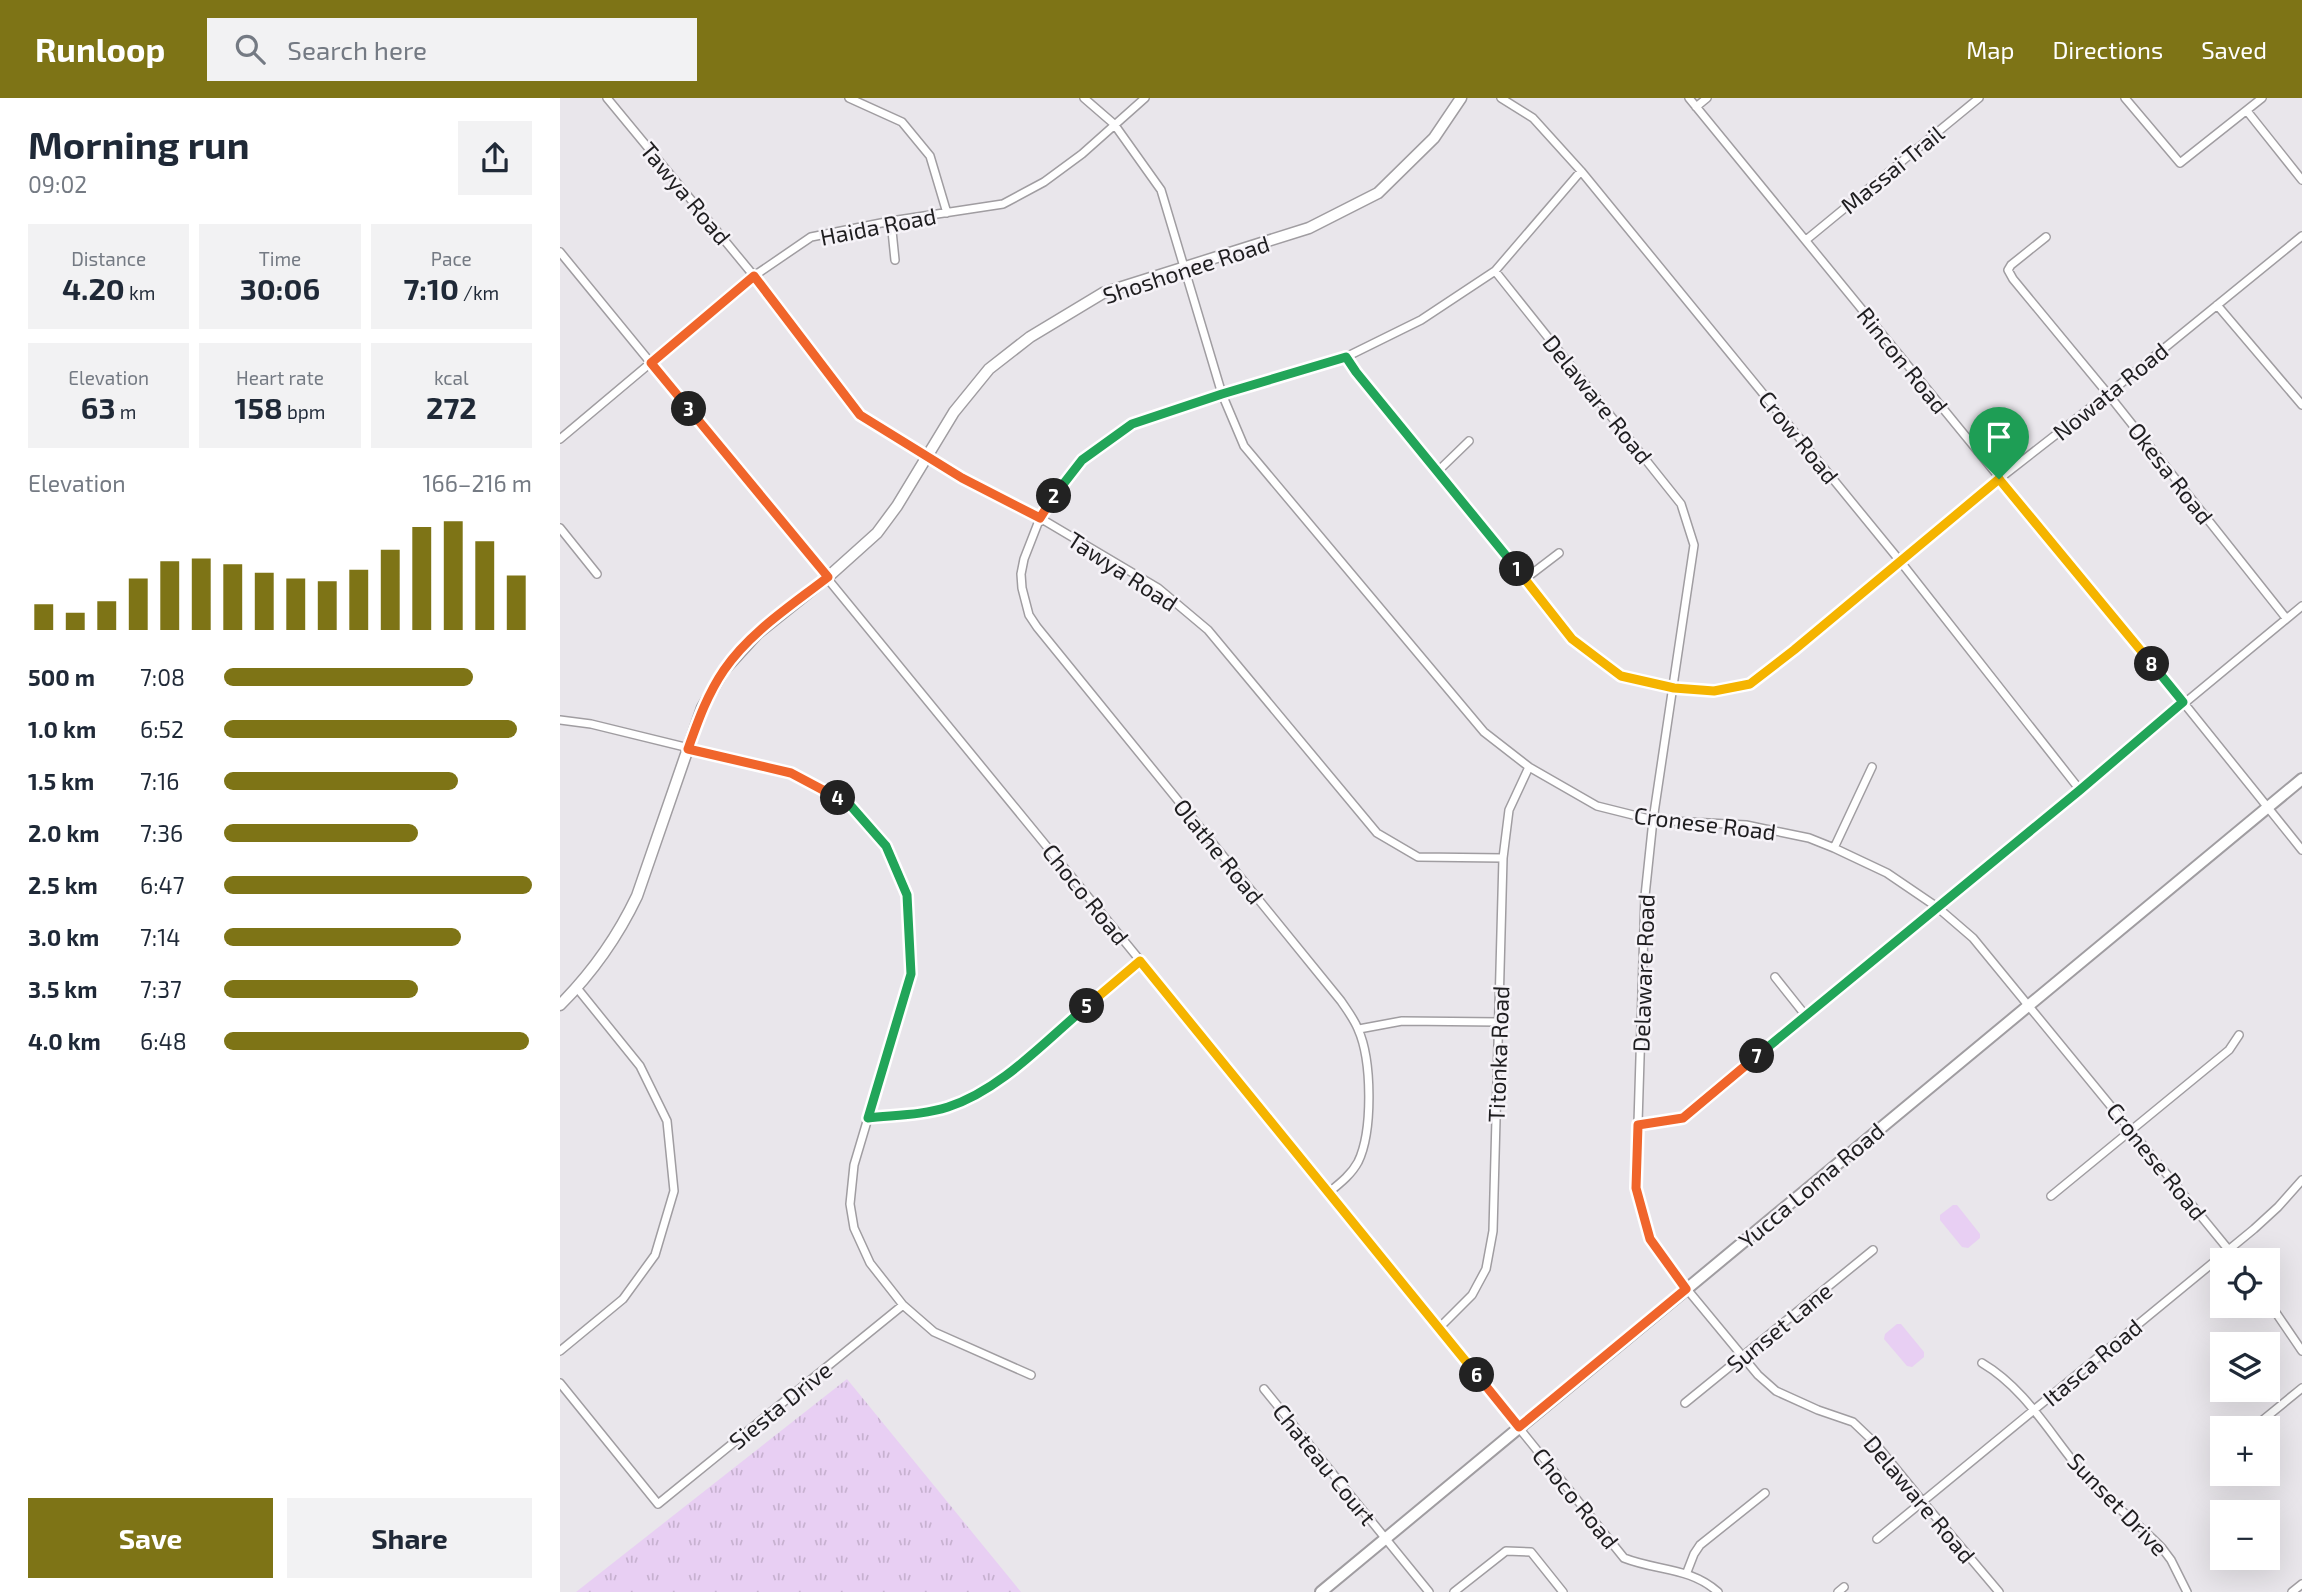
<!DOCTYPE html>
<meta charset="utf-8">
<style>
:root{--surface:#fff;--page:#f2f2f3;--text:#1f2937;--muted:#747a83;--accent:#7e7416}
body{margin:0;font-family:"Exo 2",sans-serif;background:var(--page);color:var(--text);height:100vh;display:flex;flex-direction:column;font-size:26px;white-space:nowrap}
*{box-sizing:border-box;margin:0}
p{font-size:23px;color:var(--muted)}
.icon{flex:none;width:38px;height:38px;fill:none;stroke:currentColor;stroke-width:2;stroke-linecap:round;stroke-linejoin:round}
.map{position:relative;flex:1;overflow:hidden}
.details{display:flex;flex-direction:column;background:var(--surface);width:560px}
.details>*{flex:none}
.fabs{position:absolute;left:1650px;top:1150px;display:grid;gap:14px}
.fabs a{display:grid;place-items:center;width:70px;height:70px;border-radius:0px;background:var(--surface);box-shadow:0 7px 28px #0002;font-size:35px}
.pin{position:absolute;display:grid;place-items:center;width:60px;height:60px;color:#fff;margin:-72px -30px;border-radius:50% 50% 50% 0;rotate:-45deg;box-shadow:0 0 7px #0007}
.pin .icon{rotate:45deg}
.km{position:absolute;width:35px;height:35px;margin:-18px;border-radius:50%;background:#222;color:#fff;font-size:19px;line-height:35px;text-align:center}
.round{display:grid;place-items:center;flex:none;width:74px;height:74px;border-radius:0px;background:var(--page)}
.headline{display:flex;align-items:center;justify-content:space-between;height:119px;padding:0 28px}
h1{font-size:38px;font-weight:700;line-height:52px}
.metrics{display:grid;grid-template-columns:repeat(3,1fr);gap:10px;height:119px;padding:7px 28px}
.metrics div{display:grid;align-content:center;border-radius:0px;background:var(--page);text-align:center}
.metrics b{font-size:30px;font-weight:700}
.metrics small{font-size:19px;font-weight:400}
.metrics p{font-size:19px}
.chart{height:196px;padding:14px 28px}
.chart p{display:flex;justify-content:space-between}
.chart svg{width:100%;height:126px;margin-top:7px;stroke:var(--accent);stroke-width:6}
.cta{display:flex;gap:14px;margin-top:auto;padding:14px 28px}
.cta a{flex:1;height:80px;border-radius:0px;background:var(--accent);color:#fff;font-size:28px;font-weight:700;line-height:80px;text-align:center}
.cta a+a{background:var(--page);color:var(--text)}
ul{padding:0 28px;list-style:none;font-size:23px}
li{display:grid;grid-template-columns:112px 84px 1fr;align-items:center;height:52px}
li i{height:18px;border-radius:9px;background:var(--accent)}
header{display:flex;align-items:center;gap:42px;box-sizing:border-box;height:98px;padding:0 35px;background:var(--accent);color:#fff}
header strong{font-size:33px}
nav{display:flex;gap:38px;margin-inline-start:auto;font-size:24px}
.search{width:490px;height:63px;background:var(--page);display:flex;align-items:center;gap:18px;box-sizing:border-box;padding:0 24px;border-radius:0px;color:var(--muted);font-size:26px}
main{display:flex;flex:1;min-height:0}
.map>svg:first-child{display:block}
</style>
<header>
<strong>Runloop</strong>
<div class="search"><svg class="icon" aria-label="search" viewBox="0 0 24 24"><circle cx="10" cy="10" r="6"/><path d="M15 15l6 6"/></svg>Search here</div>
<nav><a>Map</a><a>Directions</a><a>Saved</a></nav>
</header>
<main>
<section class="details">
<div class="headline"><div><h1>Morning run</h1><p>09:02</p></div><a class="round"><svg class="icon" aria-label="share" viewBox="0 0 24 24"><path d="M12 15V3M7 8l5-5 5 5M5 13v7h14v-7"/></svg></a></div>
<div class="metrics">
<div><p>Distance</p><b>4.20<small> km</small></b></div>
<div><p>Time</p><b>30:06</b></div>
<div><p>Pace</p><b>7:10<small> /km</small></b></div>
</div>
<div class="metrics">
<div><p>Elevation</p><b>63<small> m</small></b></div>
<div><p>Heart rate</p><b>158<small> bpm</small></b></div>
<div><p>kcal</p><b>272</b></div>
</div>
<div class="chart"><p><span>Elevation</span>166–216 m</p>
<svg viewBox="0 0 160 44" preserveAspectRatio="none"><path d="M5 44V35M15 44V38M25 44V34M35 44V26M45 44V20M55 44V19M65 44V21M75 44V24M85 44V26M95 44V27M105 44V23M115 44V16M125 44V8M135 44V6M145 44V13M155 44V25"/></svg>
</div>
<ul>
<li><b>500 m</b>7:08<i style="width:81%"></i></li>
<li><b>1.0 km</b>6:52<i style="width:95%"></i></li>
<li><b>1.5 km</b>7:16<i style="width:76%"></i></li>
<li><b>2.0 km</b>7:36<i style="width:63%"></i></li>
<li><b>2.5 km</b>6:47<i style="width:100%"></i></li>
<li><b>3.0 km</b>7:14<i style="width:77%"></i></li>
<li><b>3.5 km</b>7:37<i style="width:63%"></i></li>
<li><b>4.0 km</b>6:48<i style="width:99%"></i></li>
</ul>
<div class="cta"><a>Save</a><a>Share</a></div>
</section>
<div class="map">
<svg width="1742" height="1494" viewBox="0 0 1742 1494">
<defs>
<pattern id="grass-tufts" width="24" height="20" patternUnits="userSpaceOnUse" patternTransform="scale(1.75)"><rect width="24" height="20" fill="#e8cff3"/><path d="M3 7l-1-3M5 7V3M7 7l1-3M15 17l-1-3M17 17v-4M19 17l1-3" fill="none" stroke="#c7b1d0"/></pattern>
</defs>
<rect width="100%" height="100%" fill="#e9e6eb"/>
<path fill="url(#grass-tufts)" d="M287,1281L461,1494H16Z"/>
<path fill="#e8cff3" d="M1393,1107H1397L1420,1136V1140L1408,1150L1402,1149L1380,1122V1117Z
M1337,1226H1341L1364,1254V1259L1352,1269L1347,1268L1324,1241L1325,1236Z"/>
<g fill="none" stroke-linecap="round" stroke-linejoin="round">
<defs>
<path id="minor" d="M47,0L194,178L300,317L402,380L480,420L598,490L648,532L817,735L858,759L943,760
M289,0L342,24L370,58L387,115
M524,0L554,26L601,92L662,296L684,348L924,634L969,669L1037,708L1093,722L1186,727L1249,740L1274,750L1327,775L1377,809L1413,840L1677,1162
M941,0L973,20L1021,73L1340,463L1520,692
M1129,0L1623,604L1742,752
M1565,0L1620,65L1702,0
M1136,9L1147,0
M1687,13L1742,82
M331,123L335,162
M1486,139L1451,167L1448,172L1453,181L1548,296L1726,520
M1246,142L1419,0
M0,154L678,982L1064,1460C1097,1473 1130,1469 1158,1494
M935,173L1121,406L1134,447L1093,722L1085,798L1076,1090L1090,1141L1107,1167L1198,1277L1216,1293L1258,1312L1293,1324L1315,1345L1363,1404L1439,1494
M1657,207L1742,307
M786,259L796,274L1012,541L1061,578L1114,590L1154,593L1190,585L1234,552L1439,381L1548,296L1742,138
M0,341L194,178L251,139L331,123L443,106L484,84L522,56L585,0
M877,374L909,343
M0,430L37,476
M965,481L999,455
M0,622L31,626L231,675L290,707L326,748L347,797L351,876L294,1067L290,1106L294,1130L310,1165L343,1207L374,1234L471,1277
M1274,750L1312,669
M1215,879L1246,918
M799,931L842,923L939,924
M308,1020L366,1014L390,1009L434,987L580,863
M1078,1027L1123,1020L1742,508
M768,1095C779,1086 791,1077 798,1064C813,1033 812,962 798,931C794,921 787,912 781,903L477,529L469,517L462,490L461,476L464,461L480,420L500,388L522,362L572,326L786,259L861,222L935,173L1021,73
M1491,1098L1669,952L1679,937
M1708,1203L1742,1253
M879,1230L912,1197L926,1171L933,1133L943,760L949,712L969,669
M0,1253L63,1201L95,1157L114,1093L107,1023L80,968L17,890
M1422,1265C1468,1292 1493,1342 1527,1380C1551,1405 1579,1426 1602,1450L1611,1462L1627,1494
M0,1285L98,1406L343,1207
M704,1291L869,1494
M1125,1305L1313,1152
M1693,1330L1742,1290
M1317,1441L1694,1131L1718,1109L1742,1082
M1127,1474L1134,1456L1140,1447L1205,1395
M894,1494L946,1453L971,1454L1003,1494
M1278,1494L1284,1489
M1732,1494L1742,1486"/>
<path id="tertiary" d="M0,907C31,876 58,838 77,798L142,610L164,572L197,536L268,479L317,435L337,408L394,314L429,271L470,239L543,195L749,130L818,95L874,40L901,0"/>
<path id="secondary" d="M761,1494L1742,681"/>
</defs>
<use href="#minor" stroke="#a09da1" stroke-width="10"/>
<use href="#tertiary" stroke="#a09da1" stroke-width="13"/>
<use href="#secondary" stroke="#a09da1" stroke-width="14"/>
<use href="#minor" stroke="#fff" stroke-width="7"/>
<use href="#tertiary" stroke="#fff" stroke-width="10"/>
<use href="#secondary" stroke="#fff" stroke-width="10"/>
</g>
<g fill="none" stroke-linecap="round" stroke-linejoin="round">
<defs>
<path id="split-1" d="M957,471L1012,541L1061,578L1114,590L1154,593L1190,586L1234,552L1439,381"/>
<path id="split-2" d="M494,398L522,362L572,326L662,296L786,259L796,274L957,471"/>
<path id="split-3" d="M129,311L91,265L194,178L300,317L402,380L480,420L494,398"/>
<path id="split-4" d="M129,311L268,479C232,507 190,534 164,572C147,597 138,623 128,651L231,675L278,700"/>
<path id="split-5" d="M278,700L290,707L326,748L347,797L351,876L308,1020C335,1017 363,1017 388,1009C441,992 485,943 527,908"/>
<path id="split-6" d="M527,908L580,863L917,1277"/>
<path id="split-7" d="M917,1277L959,1329L1126,1191L1090,1141L1076,1090L1078,1027L1123,1020L1197,958"/>
<path id="split-8" d="M1197,958L1520,692L1623,604L1592,566"/>
<path id="split-9" d="M1439,381L1592,566"/>
</defs>
<use href="#split-1" stroke="#fff" stroke-width="14"/>
<use href="#split-2" stroke="#fff" stroke-width="14"/>
<use href="#split-3" stroke="#fff" stroke-width="14"/>
<use href="#split-4" stroke="#fff" stroke-width="14"/>
<use href="#split-5" stroke="#fff" stroke-width="14"/>
<use href="#split-6" stroke="#fff" stroke-width="14"/>
<use href="#split-7" stroke="#fff" stroke-width="14"/>
<use href="#split-8" stroke="#fff" stroke-width="14"/>
<use href="#split-9" stroke="#fff" stroke-width="14"/>
<use href="#split-1" stroke="#f5b400" stroke-width="9"/>
<use href="#split-2" stroke="#22a559" stroke-width="9"/>
<use href="#split-3" stroke="#f0652b" stroke-width="9"/>
<use href="#split-4" stroke="#f0652b" stroke-width="9"/>
<use href="#split-5" stroke="#22a559" stroke-width="9"/>
<use href="#split-6" stroke="#f5b400" stroke-width="9"/>
<use href="#split-7" stroke="#f0652b" stroke-width="9"/>
<use href="#split-8" stroke="#22a559" stroke-width="9"/>
<use href="#split-9" stroke="#f5b400" stroke-width="9"/>
</g>
<g text-anchor="middle" dominant-baseline="central" stroke-width="5" stroke-linejoin="round" paint-order="stroke">
<g font-size="23" fill="#1f1e20" stroke="#f6f3f8">
<text transform="translate(1332 71) rotate(-39)">Massai Trail</text>
<text transform="translate(126 95) rotate(50)">Tawya Road</text>
<text transform="translate(318 128) rotate(-11)">Haida Road</text>
<text transform="translate(626 171) rotate(-18)">Shoshonee Road</text>
<text transform="translate(1343 262) rotate(51)">Rincon Road</text>
<text transform="translate(1550 293) rotate(-39)">Nowata Road</text>
<text transform="translate(1038 301) rotate(51)">Delaware Road</text>
<text transform="translate(1239 339) rotate(51)">Crow Road</text>
<text transform="translate(1611 375) rotate(52)">Okesa Road</text>
<text transform="translate(563 473) rotate(33)">Tawya Road</text>
<text transform="translate(1145 725) rotate(7)">Cronese Road</text>
<text transform="translate(659 753) rotate(51)">Olathe Road</text>
<text transform="translate(526 796) rotate(51)">Choco Road</text>
<text transform="translate(1083 875) rotate(-88)">Delaware Road</text>
<text transform="translate(938 956) rotate(-88)">Titonka Road</text>
<text transform="translate(1597 1063) rotate(51)">Cronese Road</text>
<text transform="translate(1251 1087) rotate(-40)">Yucca Loma Road</text>
<text transform="translate(1219 1229) rotate(-39)">Sunset Lane</text>
<text transform="translate(1532 1264) rotate(-40)">Itasca Road</text>
<text transform="translate(220 1307) rotate(-39)">Siesta Drive</text>
<text transform="translate(765 1366) rotate(51)">Chateau Court</text>
<text transform="translate(1016 1400) rotate(51)">Choco Road</text>
<text transform="translate(1360 1401) rotate(50)">Delaware Road</text>
<text transform="translate(1558 1406) rotate(46)">Sunset Drive</text>
</g>
</g>
</svg>
<div class="fabs">
<a><svg class="icon" aria-label="locate" viewBox="0 0 24 24"><circle cx="12" cy="12" r="6"/><path d="M12 2v4M12 18v4M2 12h4M18 12h4"/></svg></a>
<a><svg class="icon" aria-label="layers" viewBox="0 0 24 24"><path d="M12 4l9 5-9 5-9-5zM3 14l9 5 9-5"/></svg></a>
<a>+</a>
<a>−</a>
</div>
<div class="pin" style="left:1439px;top:381px;background:#1e9e55"><svg class="icon" aria-label="arrive" viewBox="0 0 24 24"><path d="M6 21V4h12l-3 4 3 4H6"/></svg></div>
<b class="km" style="left:957px;top:471px">1</b>
<b class="km" style="left:494px;top:398px">2</b>
<b class="km" style="left:129px;top:311px">3</b>
<b class="km" style="left:278px;top:700px">4</b>
<b class="km" style="left:527px;top:908px">5</b>
<b class="km" style="left:917px;top:1277px">6</b>
<b class="km" style="left:1197px;top:958px">7</b>
<b class="km" style="left:1592px;top:566px">8</b>
</div>
</main>
